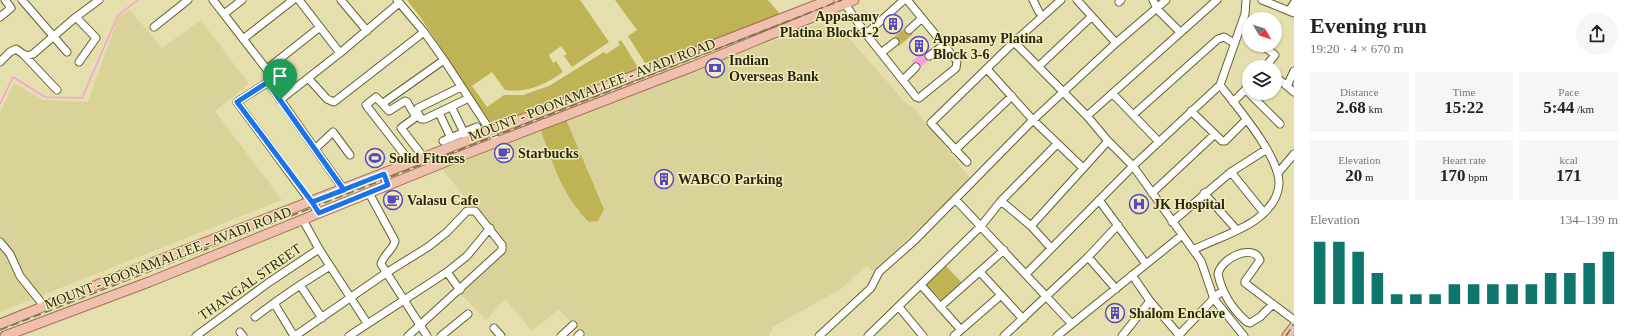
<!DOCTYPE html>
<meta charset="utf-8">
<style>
:root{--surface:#fff;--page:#f6f6f6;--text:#222;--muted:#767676;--accent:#0f766e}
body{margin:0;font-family:"Times New Roman",serif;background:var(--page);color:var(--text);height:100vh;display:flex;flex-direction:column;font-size:15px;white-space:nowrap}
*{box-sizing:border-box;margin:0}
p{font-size:13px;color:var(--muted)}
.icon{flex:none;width:22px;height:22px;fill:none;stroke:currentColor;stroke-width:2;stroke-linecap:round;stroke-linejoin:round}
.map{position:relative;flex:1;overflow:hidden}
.drawer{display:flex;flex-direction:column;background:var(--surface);width:340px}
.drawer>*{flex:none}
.needle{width:26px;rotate:129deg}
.controls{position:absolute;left:1242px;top:12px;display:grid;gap:8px}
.controls a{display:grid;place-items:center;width:40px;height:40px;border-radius:50%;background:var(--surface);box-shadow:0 1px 3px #0004;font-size:20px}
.pin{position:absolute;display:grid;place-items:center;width:34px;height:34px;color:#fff;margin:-41px -17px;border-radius:50% 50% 50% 0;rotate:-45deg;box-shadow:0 0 4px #0007}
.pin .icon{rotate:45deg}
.round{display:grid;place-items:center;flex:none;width:42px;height:42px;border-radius:21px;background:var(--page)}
.headline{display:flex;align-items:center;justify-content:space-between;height:68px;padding:0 16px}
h1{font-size:22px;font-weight:700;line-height:30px}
.stats{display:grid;grid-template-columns:repeat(3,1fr);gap:6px;height:68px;padding:4px 16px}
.stats div{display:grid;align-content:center;border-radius:4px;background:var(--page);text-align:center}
.stats b{font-size:17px;font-weight:700}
.stats small{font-size:11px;font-weight:400}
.stats p{font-size:11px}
.chart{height:112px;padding:8px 16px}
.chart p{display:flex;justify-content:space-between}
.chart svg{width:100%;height:72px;margin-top:4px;stroke:var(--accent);stroke-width:6}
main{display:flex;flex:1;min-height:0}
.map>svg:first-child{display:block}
</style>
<main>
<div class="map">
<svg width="1294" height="336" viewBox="0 0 1294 336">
<rect width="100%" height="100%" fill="#e5dfad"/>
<path fill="#dad399" d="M130,10L162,48L201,20L249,84L215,111L282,200L0,312V113L14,83L43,100L88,102L118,17Z
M832,19L906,103L915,109L971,179L873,272L867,265L841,289L773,327L769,336H583L559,309L532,331L505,299L486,320L461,294L508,249L439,166L539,126L554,167L577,211L604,208L565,117Z"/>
<path fill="#beb355" d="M407,0H580L609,42L572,67L564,56L567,54L561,46L549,55L553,63L556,61L563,72C545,85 527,93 505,90L492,72L472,86L487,107L504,95H523L549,86L604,52L606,54L620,45L618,42L621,40L639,69L493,127L421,18Z
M615,0H768L780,14L647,66L628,36L637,30Z
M907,26L912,35L899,46L892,39Z
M565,117L604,209L598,221L589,222C563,198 551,159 539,126Z
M946,266L963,284L944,303L926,284Z"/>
<path fill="#f9a0d8" d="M925,51L931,58L918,69L912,61Z"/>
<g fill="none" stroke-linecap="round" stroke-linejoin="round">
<path stroke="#f9a0d8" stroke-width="1.5" d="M0,104L13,77L45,97L82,98L118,15L138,0"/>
<defs>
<path id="minor" d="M22,0L67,52
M213,0L271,75L268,82L344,190
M299,0L340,53
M341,0L367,31
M397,0L424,32L444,60L497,141
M1033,0L1039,12
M1077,0L1116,43
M1153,0L1157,9L1180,32
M1262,0L1294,13
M1119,2L1121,0
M845,4L866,34L916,97L919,98L956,68L957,61L908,1L905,0
M1289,11L1294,3
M224,14L242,0
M0,17L11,8L5,0
M76,17L96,38L79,62
M154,27L188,0
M1241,28L1249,35
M909,30L922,18
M866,34L904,0
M243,39L293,0
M1014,42L1087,116L1108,141L1133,166L1201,261L1214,299L1244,336
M1262,45L1275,55L1265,67
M881,53L895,42
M23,54L27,56L33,54L76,17L99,0
M929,56L944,45
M0,62L10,52L16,49L23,54L57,90
M1039,66L1091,17
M267,69L320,27
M987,69L1033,120L1083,168
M1275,76L1294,92
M308,78L327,99L334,102L424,32
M903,80L916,67
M268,82L237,102L319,213
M1220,85L1245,14L1246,0
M1287,86L1294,71
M461,87L418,108L417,111L421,119H425L469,98
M1246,90L1280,124
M1113,94L1159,142
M280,100L340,53L399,3
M386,101L444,60
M1233,102L1249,86
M453,110L466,137
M1191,111L1222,141H1225L1246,120
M1133,115L1218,39L1224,37L1234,43
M1087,116L1217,0
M441,117L451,138
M443,141L477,127
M315,149L333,132L350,155
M955,150L1012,96
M967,162L931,123L1014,42L1061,0
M411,163L366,105L376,97L389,111L405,101L407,102L416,117L401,128L424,158
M1231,172L1264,213
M1278,173L1294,154
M369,193L395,241C393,250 383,255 381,264L427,336
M1152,193L1214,135
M1204,193L1236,229
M956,200L1071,323
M1099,200L1146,264
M1001,201L1031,226L1108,141
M303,220L319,249L367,323
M1172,222L1231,172L1267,149
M1031,226L1051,248
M0,242L10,254L20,276L44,306
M1193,250C1213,240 1236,233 1254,221C1267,212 1278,200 1279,184C1280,157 1237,107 1220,85
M1088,257L1116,289
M447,272L460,290
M980,272L1023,319
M1026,274L1133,166L1220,85
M1132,275L1150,301L1180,336
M921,285L961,330
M1273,304L1260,317L1250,323L1247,322C1232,309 1222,293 1218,274C1221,258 1253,243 1260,260L1245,281V283L1294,320
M899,307L923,336
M940,307L1004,250
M255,317L274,303
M322,318L300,285L330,266
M494,328L501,336
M240,332L243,336
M196,336L268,283L319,249
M294,336L274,303L300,285
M295,336L386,273L428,247L447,232L467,211H475L502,245V250L408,336
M349,336L447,272L467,256L490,228
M441,336L468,314
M561,336L573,325
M578,336L580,334
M819,336L871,288L879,272L914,241L1033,120L1116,43L1166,0
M868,336L981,226L1001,201L1057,144
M954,336L1001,295
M1004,336L1088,257L1118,225
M1057,336L1181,236
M1122,336L1150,301
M1178,336L1217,295L1223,291"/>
<path id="major" d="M0,324L139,268L829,0
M5,336L149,282L445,162L694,66L854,0
M1287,336L1294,327"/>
</defs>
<use href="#minor" stroke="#645e30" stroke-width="9"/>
<use href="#major" stroke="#a16f54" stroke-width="11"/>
<use href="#minor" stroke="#fff" stroke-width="7"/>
<use href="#major" stroke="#eec0ad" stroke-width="9"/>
<path stroke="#757151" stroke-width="1.5" stroke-dasharray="8 4" stroke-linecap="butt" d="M0,330L842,0
M1286,336L1294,324"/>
</g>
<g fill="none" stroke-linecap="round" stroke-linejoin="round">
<defs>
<path id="route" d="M280,100L344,190L312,202L319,213L388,185L384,174C360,183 336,193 312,202L237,102L268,82L280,100"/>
</defs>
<use href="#route" stroke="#fff" stroke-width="8"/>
<use href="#route" stroke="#1a73e8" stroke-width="5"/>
</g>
<defs>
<symbol id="building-ring" viewBox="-11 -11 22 22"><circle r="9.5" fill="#f2ecba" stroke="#5649c1" stroke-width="1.5"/><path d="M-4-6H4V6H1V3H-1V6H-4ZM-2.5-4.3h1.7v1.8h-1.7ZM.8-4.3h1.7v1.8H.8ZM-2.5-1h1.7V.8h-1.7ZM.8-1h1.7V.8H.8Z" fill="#5649c1"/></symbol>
<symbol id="bank-ring" viewBox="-11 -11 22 22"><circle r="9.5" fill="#f2ecba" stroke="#5649c1" stroke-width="1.5"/><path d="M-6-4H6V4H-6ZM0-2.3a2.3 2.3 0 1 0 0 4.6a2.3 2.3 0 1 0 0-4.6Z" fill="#5649c1"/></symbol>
<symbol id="cafe-ring" viewBox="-11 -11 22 22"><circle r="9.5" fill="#f2ecba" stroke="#5649c1" stroke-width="1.5"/><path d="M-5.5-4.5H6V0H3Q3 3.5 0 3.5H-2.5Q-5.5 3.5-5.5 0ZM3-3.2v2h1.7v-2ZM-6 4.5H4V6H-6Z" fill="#5649c1"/></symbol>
<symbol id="stadium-ring" viewBox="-11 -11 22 22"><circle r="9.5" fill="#f2ecba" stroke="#5649c1" stroke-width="1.5"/><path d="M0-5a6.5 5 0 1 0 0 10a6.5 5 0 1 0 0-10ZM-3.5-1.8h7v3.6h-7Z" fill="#5649c1"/></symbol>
<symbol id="hospital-ring" viewBox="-11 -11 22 22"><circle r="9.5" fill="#f2ecba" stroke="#5649c1" stroke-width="1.5"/><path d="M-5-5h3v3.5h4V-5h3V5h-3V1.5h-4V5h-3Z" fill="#5649c1"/></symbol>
</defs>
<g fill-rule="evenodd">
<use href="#building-ring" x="882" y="13" width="22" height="22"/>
<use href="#building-ring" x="908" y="35" width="22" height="22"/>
<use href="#bank-ring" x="704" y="57" width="22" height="22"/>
<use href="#cafe-ring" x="493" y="142" width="22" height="22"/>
<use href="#stadium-ring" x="364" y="147" width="22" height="22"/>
<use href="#building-ring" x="653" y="168" width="22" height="22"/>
<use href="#cafe-ring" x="382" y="189" width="22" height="22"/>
<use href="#hospital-ring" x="1128" y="193" width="22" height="22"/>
<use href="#building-ring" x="1104" y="302" width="22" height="22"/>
</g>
<g text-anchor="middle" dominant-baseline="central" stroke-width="3" stroke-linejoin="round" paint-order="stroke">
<g font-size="14" font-weight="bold" fill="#292713" stroke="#f2ecba" text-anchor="start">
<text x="879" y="16" text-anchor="end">Appasamy<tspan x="879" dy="16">Platina Block1-2</tspan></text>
<text x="933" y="38">Appasamy Platina<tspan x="933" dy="16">Block 3-6</tspan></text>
<text x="729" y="60">Indian<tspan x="729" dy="16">Overseas Bank</tspan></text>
<text x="518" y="153">Starbucks</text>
<text x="389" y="158">Solid Fitness</text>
<text x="678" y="179">WABCO Parking</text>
<text x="407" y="200">Valasu Cafe</text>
<text x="1153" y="204">JK Hospital</text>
<text x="1129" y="313">Shalom Enclave</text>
</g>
<g font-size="14" fill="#292713" stroke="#f2ecba">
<text transform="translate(592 90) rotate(-21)">MOUNT - POONAMALLEE - AVADI ROAD</text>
<text transform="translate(168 258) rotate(-21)">MOUNT - POONAMALLEE - AVADI ROAD</text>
<text transform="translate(250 282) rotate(-35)">THANGAL STREET</text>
</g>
</g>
</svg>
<div class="controls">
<a><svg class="needle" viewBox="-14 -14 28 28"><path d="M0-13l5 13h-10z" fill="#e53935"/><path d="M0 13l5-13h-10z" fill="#767676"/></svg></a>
<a><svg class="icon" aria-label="layers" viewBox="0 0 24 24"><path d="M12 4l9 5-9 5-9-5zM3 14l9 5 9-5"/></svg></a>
</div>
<div class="pin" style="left:280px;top:100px;background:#1e9e55"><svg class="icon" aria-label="arrive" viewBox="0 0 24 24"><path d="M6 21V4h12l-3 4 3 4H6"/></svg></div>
</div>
<section class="drawer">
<div class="headline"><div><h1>Evening run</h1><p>19:20 · 4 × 670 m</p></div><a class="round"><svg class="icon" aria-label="share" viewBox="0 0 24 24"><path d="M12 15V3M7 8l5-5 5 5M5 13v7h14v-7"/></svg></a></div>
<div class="stats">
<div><p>Distance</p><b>2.68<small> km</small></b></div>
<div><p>Time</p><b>15:22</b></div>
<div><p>Pace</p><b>5:44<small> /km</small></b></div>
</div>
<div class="stats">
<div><p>Elevation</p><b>20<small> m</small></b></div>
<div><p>Heart rate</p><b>170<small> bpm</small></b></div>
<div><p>kcal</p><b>171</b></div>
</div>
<div class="chart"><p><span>Elevation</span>134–139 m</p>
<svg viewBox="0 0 160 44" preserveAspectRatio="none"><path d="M5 44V6M15 44V6M25 44V12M35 44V25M45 44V38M55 44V38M65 44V38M75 44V32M85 44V32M95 44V32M105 44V32M115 44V32M125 44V25M135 44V25M145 44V19M155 44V12"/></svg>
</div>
</section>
</main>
